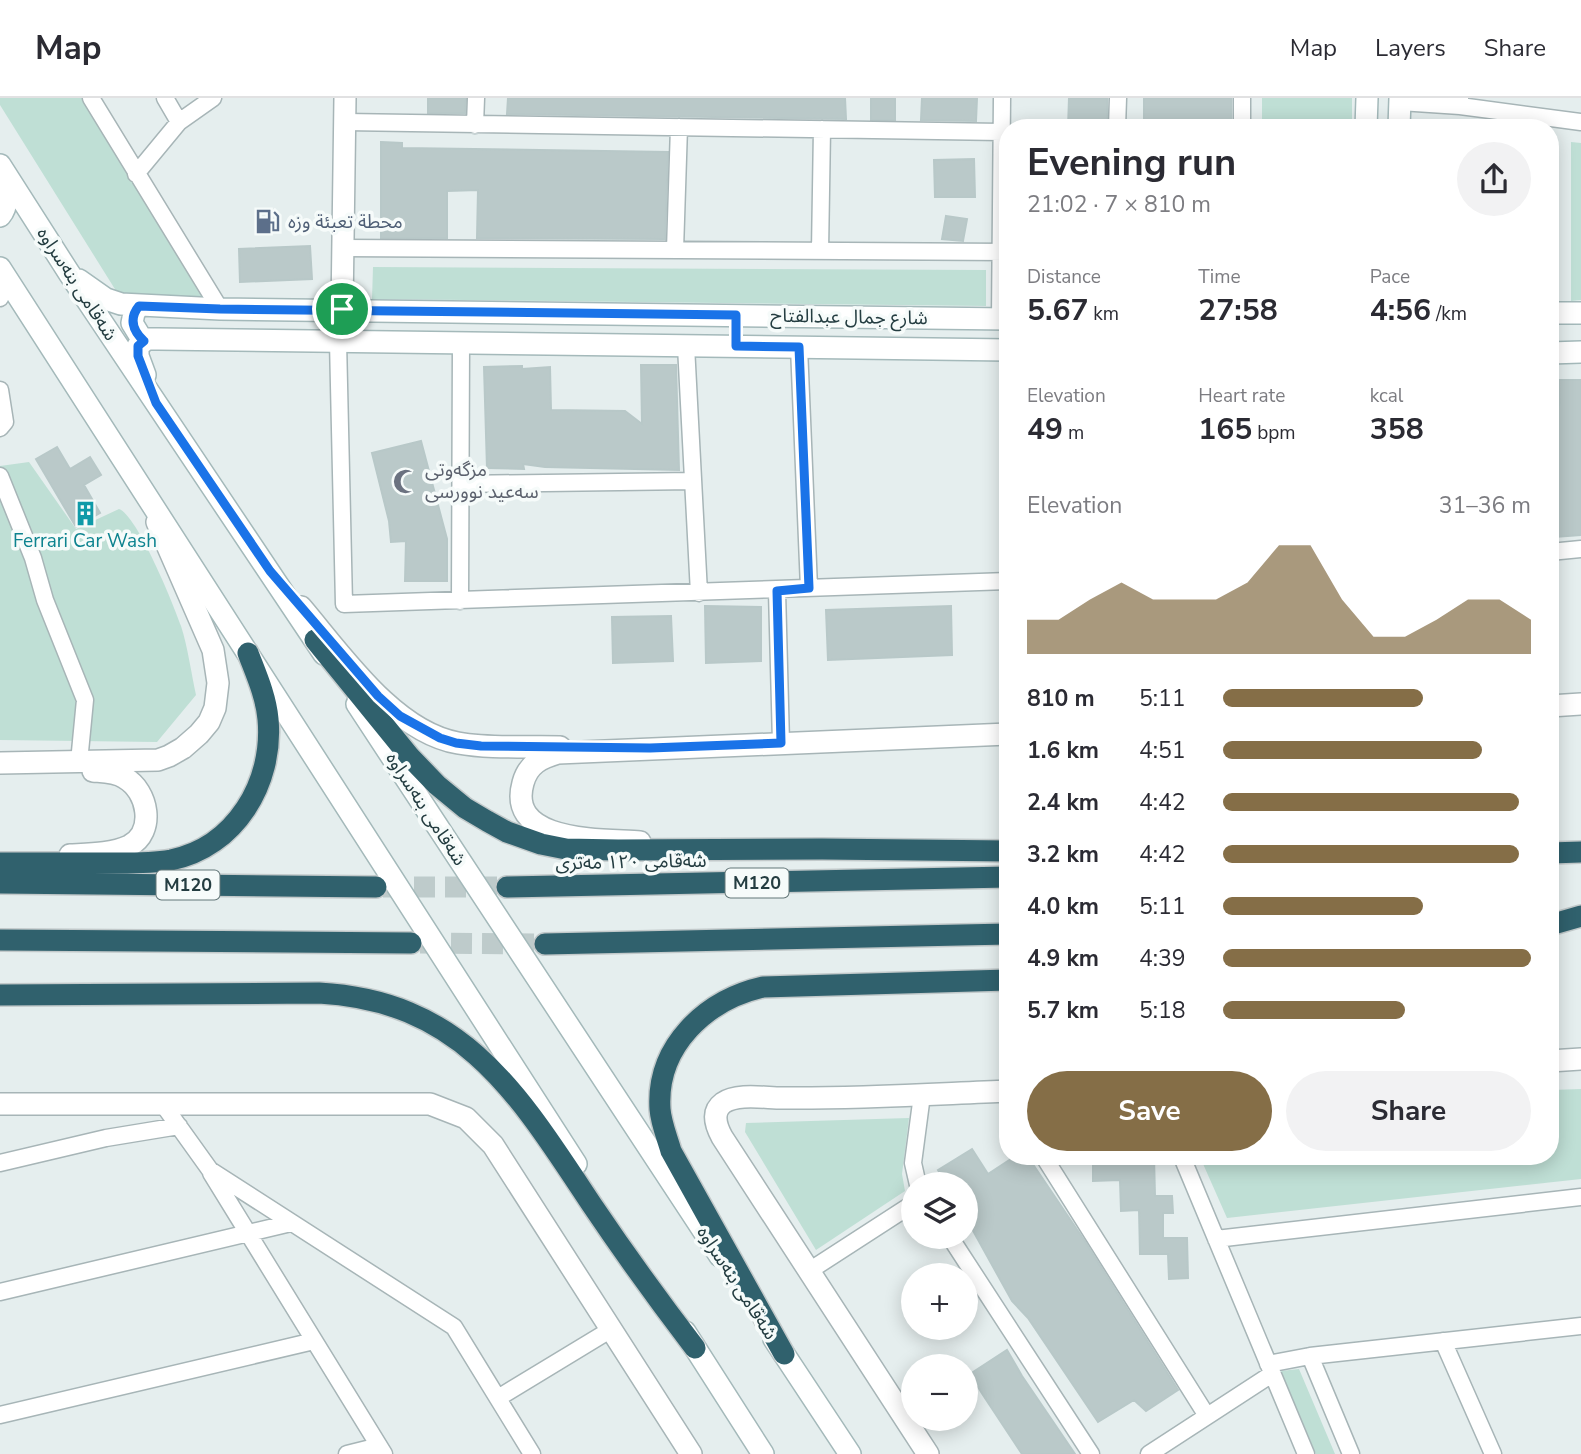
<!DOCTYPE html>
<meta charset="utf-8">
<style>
:root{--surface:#fff;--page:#f2f2f3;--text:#2b2b33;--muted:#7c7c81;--line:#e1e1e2;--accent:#856e47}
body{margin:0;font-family:"Nunito Sans","Noto Sans Arabic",sans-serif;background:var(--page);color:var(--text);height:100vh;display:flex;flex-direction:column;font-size:26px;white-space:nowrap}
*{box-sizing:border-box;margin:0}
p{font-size:23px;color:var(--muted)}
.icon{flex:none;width:38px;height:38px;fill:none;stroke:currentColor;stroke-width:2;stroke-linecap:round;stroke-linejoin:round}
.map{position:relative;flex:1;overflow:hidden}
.details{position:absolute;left:999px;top:21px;width:560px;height:1046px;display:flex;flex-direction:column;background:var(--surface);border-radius:28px;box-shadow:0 4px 18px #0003}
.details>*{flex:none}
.controls{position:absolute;left:901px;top:1074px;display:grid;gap:14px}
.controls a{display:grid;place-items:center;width:77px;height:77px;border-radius:50%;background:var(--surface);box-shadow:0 4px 18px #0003;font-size:35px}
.pin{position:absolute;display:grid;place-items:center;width:60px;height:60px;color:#fff;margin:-30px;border:4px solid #fff;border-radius:50%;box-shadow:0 2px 7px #0007}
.round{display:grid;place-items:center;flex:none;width:74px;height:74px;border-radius:37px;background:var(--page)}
.overview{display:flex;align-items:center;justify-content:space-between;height:119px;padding:0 28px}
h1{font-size:38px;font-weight:700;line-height:52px}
.metrics{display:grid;grid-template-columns:repeat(3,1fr);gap:10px;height:119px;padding:7px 28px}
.metrics div{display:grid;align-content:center}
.metrics b{font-size:30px;font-weight:700}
.metrics small{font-size:19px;font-weight:400}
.metrics p{font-size:19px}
.chart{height:196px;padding:14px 28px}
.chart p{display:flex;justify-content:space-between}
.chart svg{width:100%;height:126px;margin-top:7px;fill:var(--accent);opacity:.7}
.button{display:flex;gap:14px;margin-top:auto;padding:14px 28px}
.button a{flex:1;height:80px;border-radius:42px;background:var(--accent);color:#fff;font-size:28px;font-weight:700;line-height:80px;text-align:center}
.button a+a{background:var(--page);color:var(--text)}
ul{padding:0 28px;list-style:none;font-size:23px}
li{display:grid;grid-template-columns:112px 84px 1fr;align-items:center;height:52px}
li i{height:18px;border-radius:9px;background:var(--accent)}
header{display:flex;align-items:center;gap:42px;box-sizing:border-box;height:98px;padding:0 35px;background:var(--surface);border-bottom:2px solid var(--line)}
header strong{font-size:33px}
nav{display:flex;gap:38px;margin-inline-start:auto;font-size:24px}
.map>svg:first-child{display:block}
</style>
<header>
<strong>Map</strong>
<nav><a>Map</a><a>Layers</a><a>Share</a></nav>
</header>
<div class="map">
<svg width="1581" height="1356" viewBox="0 0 1581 1356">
<rect width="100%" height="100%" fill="#e5eeee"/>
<path fill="#bfdfd5" d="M0,0H85L206,205L118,196L0,7Z
M1262,0H1352V30H1262Z
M1571,44L1581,45V202L1571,203Z
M373,169L986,172V208L372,201Z
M29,364L76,431L119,411C137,417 174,507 181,528C188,550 191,574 196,597L157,644L0,642V368Z
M1581,991V1081L1227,1120L1200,1059H1550L1551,992Z
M909,1020L902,1076L905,1093L816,1152L745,1034L746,1025Z
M1299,1271L1335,1356H1316L1281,1273Z"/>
<path fill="#bac9c9" stroke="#b8c8c8" stroke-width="2" d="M428,0H466L465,15H428Z
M508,0H845L846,21L507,16Z
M871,0H895V22H871Z
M922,0H977L976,23L921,22Z
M1069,0H1107V30H1068Z
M1144,0H1231V30H1144Z
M381,44L402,45V50L668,54L665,141L477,140L478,92L447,93V140H381Z
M974,61L975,99H935L934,62Z
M946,118L967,121L963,143L942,141Z
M310,148L312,181L240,184L239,151Z
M641,267H676L679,372L545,369L523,366L524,371L487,370L484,269L522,268V271L550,269L551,312L625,313L642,326Z
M1559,282H1581V437L1555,439L1550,377V325L1560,305Z
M421,343L447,441V483H405L406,443L391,444L389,423L372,355Z
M57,349L70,371L90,359L101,377L84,387L100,415L76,429L36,361Z
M705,508L761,509V563L706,565Z
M951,508L952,557L828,562L826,512Z
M671,518L673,563L613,565L612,519Z
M972,1051L988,1076L1014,1059H1028L1084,1142L1178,1292L1146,1313L1134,1302L1098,1324L1028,1220L1012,1203L966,1120V1087H947L938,1072Z
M1093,1059H1154L1155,1098H1172L1173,1115H1163V1140H1187L1188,1180L1169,1181L1168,1156H1140L1139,1112L1121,1113L1120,1082L1093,1083Z
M1007,1252L1022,1278L1075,1356H1022L983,1297L970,1276Z"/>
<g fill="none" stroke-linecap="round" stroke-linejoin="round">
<path stroke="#becbcb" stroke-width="21" stroke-dasharray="21 10" stroke-linecap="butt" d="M383,789H507
M420,845L545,846"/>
<defs>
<path id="minor" d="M91,0L220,211
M165,0L179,24
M1460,0V8L1581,24
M1400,4L1460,8
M345,24L1001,34
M475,27L476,0
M1117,30L1118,0
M1242,30V0
M136,76L179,24L213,0
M343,150L1008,154
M675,152L679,29
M820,153L822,31
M0,200L8,183
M1000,221L1002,0
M338,243L344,506L1008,483
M686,248L699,495
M799,249L809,490
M0,292L5,324L0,330
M0,378L33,460L45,502L85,602L79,664
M461,386L693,383
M1550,454L1581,451
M777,493L781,645
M460,503L461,245
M162,1005L210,1072L454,1229L532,1356
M1044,1059L1207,1318
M1182,1059L1306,1356
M0,1065L106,1040L179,1028
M211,1075L384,1356
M918,1087L913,1065L922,997
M950,1139L1091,1356
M1216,1141L1581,1099
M809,1173L914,1105
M0,1194L291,1125
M1443,1243L1493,1356
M1310,1258L1351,1356
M1268,1266L1310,1258L1581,1228
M498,1300L610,1232
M0,1317L314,1243
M347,1356L379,1348
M1149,1356L1272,1276"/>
<path id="tertiary" d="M342,211L345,0
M301,509C341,556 394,634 458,645C491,651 527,648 560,649
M1550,608L1581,606
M0,665L158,662L169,658L183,650L199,636L209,624L215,610L218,585L213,552L157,424
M640,744C604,741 506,746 523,685C528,666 541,660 558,655L1008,636
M70,757C89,756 112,756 129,748C156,734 148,693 125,680C116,674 104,674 93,673
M1550,963L1581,961
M0,1006H430L466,1020L493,1047L691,1356
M928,1356L722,1039C716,1028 711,1014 723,1005C737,995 765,1000 782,1000C857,1001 933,996 1008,993"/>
<path id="secondary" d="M1366,30L1367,0
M1399,30L1400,0
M0,67L69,175L324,556
M0,85C6,97 9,107 0,118
M0,170L576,1066
M79,182L106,201L121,206L220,211L1008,221
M139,208L134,215L132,225L143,243
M1550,215H1581
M1550,255L1581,254
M145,277L138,258V248L147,241H158L1008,252
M357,606L720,1158
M685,1234L763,1356
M774,1241L850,1356"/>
<path id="motorway" d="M315,542L410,659L437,687L465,710L487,723L507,734L541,746L566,751L618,752L822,751L1008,753
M1550,755L1581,754
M0,765C34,765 68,765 102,765C124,765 148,766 171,762C235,749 274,685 268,621C266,598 256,576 248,555
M0,785L376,789
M507,789L1008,779
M1550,827L1581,818
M0,842L411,845
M545,846L1008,836
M0,897L319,895C464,903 519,997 592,1107C625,1156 659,1203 695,1250
M784,1256L671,1053C667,1039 661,1025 660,1011C656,948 706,902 763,889L1008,882"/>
</defs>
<use href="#minor" stroke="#a7b5b7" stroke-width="19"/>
<use href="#tertiary" stroke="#a7b5b7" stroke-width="24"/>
<use href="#secondary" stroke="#a4b9ba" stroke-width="24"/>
<use href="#motorway" stroke="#c2c9ca" stroke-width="24"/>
<use href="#minor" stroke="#fff" stroke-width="16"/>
<use href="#tertiary" stroke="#fff" stroke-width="21"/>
<use href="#secondary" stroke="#fff" stroke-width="21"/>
<use href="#motorway" stroke="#30616d" stroke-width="21"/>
</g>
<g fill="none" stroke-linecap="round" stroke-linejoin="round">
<defs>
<path id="route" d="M139,208L220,211L736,217V248L799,249L809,490L777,493L781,645L650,650L481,648L456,645L440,640L400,618L378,598L270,473L156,305L138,258V248L144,243C132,232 129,220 139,208Z"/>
</defs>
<use href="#route" stroke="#fff" stroke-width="14"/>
<use href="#route" stroke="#1a73e8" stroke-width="9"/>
</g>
<defs>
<symbol id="fuel-bare" viewBox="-9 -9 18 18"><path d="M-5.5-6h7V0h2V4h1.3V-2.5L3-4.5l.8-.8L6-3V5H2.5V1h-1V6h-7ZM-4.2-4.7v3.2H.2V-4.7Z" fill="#5c6f8a" stroke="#f6fbfa" stroke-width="2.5" paint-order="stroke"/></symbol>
<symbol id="mosque-bare" viewBox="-9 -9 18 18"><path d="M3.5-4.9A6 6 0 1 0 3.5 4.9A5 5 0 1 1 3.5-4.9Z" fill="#6b7280" stroke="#f6fbfa" stroke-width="2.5" paint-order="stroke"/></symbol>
<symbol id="building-bare" viewBox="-9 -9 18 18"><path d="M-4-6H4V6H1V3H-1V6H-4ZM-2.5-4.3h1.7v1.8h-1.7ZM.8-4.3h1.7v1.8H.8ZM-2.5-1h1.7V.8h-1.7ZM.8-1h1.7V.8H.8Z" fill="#0f9aa8" stroke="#f6fbfa" stroke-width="2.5" paint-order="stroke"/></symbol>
</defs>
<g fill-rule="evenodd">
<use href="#fuel-bare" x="250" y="106" width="35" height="35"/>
<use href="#mosque-bare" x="388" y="366" width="35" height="35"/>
<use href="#building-bare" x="68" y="398" width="35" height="35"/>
</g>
<g text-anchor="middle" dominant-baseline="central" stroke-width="7" stroke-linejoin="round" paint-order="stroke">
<g fill="#f6fbfa" stroke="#637678" stroke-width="2">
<rect x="725.5" y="770.5" width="63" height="29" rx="5"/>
<rect x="156.5" y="772.5" width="63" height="29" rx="5"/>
</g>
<g font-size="18" font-weight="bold" fill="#243d41">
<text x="757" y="785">M120</text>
<text x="188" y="787">M120</text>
</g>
<g font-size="19" fill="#4e5e75" stroke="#f6fbfa" text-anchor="start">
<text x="288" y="124">محطة تعبئة وزه</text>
</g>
<g font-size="19" fill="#243d41" stroke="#f6fbfa">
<text transform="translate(77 186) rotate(57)">شەقامی بنەسراوە</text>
<text transform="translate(849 219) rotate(1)">شارع جمال عبدالفتاح</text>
<text transform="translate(426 711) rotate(57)">شەقامی بنەسراوە</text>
<text transform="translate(631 764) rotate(-1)">شەقامی ١٢٠ مەتری</text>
<text transform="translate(737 1185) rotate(57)">شەقامی بنەسراوە</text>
</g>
<g font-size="19" fill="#5b616d" stroke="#f6fbfa" text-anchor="start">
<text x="425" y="372">مزگەوتی<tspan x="425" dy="22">سەعید نوورسی</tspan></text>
</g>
<g font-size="19" fill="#0d838f" stroke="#f6fbfa">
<text x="85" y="443">Ferrari Car Wash</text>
</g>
</g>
</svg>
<div class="controls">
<a><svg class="icon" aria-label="layers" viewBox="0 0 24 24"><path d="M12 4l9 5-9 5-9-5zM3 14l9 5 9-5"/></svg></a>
<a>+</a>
<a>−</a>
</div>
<div class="pin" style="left:342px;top:211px;background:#1e9e55"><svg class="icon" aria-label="arrive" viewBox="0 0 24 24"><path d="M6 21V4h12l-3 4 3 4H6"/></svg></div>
<section class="details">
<div class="overview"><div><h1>Evening run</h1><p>21:02 · 7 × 810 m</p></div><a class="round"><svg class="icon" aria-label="share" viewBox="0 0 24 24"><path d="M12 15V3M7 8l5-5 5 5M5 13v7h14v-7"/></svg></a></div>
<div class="metrics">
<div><p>Distance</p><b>5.67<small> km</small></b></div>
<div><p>Time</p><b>27:58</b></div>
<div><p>Pace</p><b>4:56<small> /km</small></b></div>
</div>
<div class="metrics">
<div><p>Elevation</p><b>49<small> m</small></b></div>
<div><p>Heart rate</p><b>165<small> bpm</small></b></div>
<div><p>kcal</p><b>358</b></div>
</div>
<div class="chart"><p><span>Elevation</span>31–36 m</p>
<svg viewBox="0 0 160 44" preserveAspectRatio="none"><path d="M0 44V32L10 32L20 25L30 19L40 25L50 25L60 25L70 19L80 6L90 6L100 25L110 38L120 38L130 32L140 25L150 25L160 32V44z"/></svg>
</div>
<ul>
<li><b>810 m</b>5:11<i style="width:65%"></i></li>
<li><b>1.6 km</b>4:51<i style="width:84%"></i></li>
<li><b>2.4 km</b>4:42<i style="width:96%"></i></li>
<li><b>3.2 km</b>4:42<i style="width:96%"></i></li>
<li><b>4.0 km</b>5:11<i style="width:65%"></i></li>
<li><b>4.9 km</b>4:39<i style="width:100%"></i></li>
<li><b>5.7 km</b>5:18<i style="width:59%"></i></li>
</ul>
<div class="button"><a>Save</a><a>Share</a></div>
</section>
</div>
